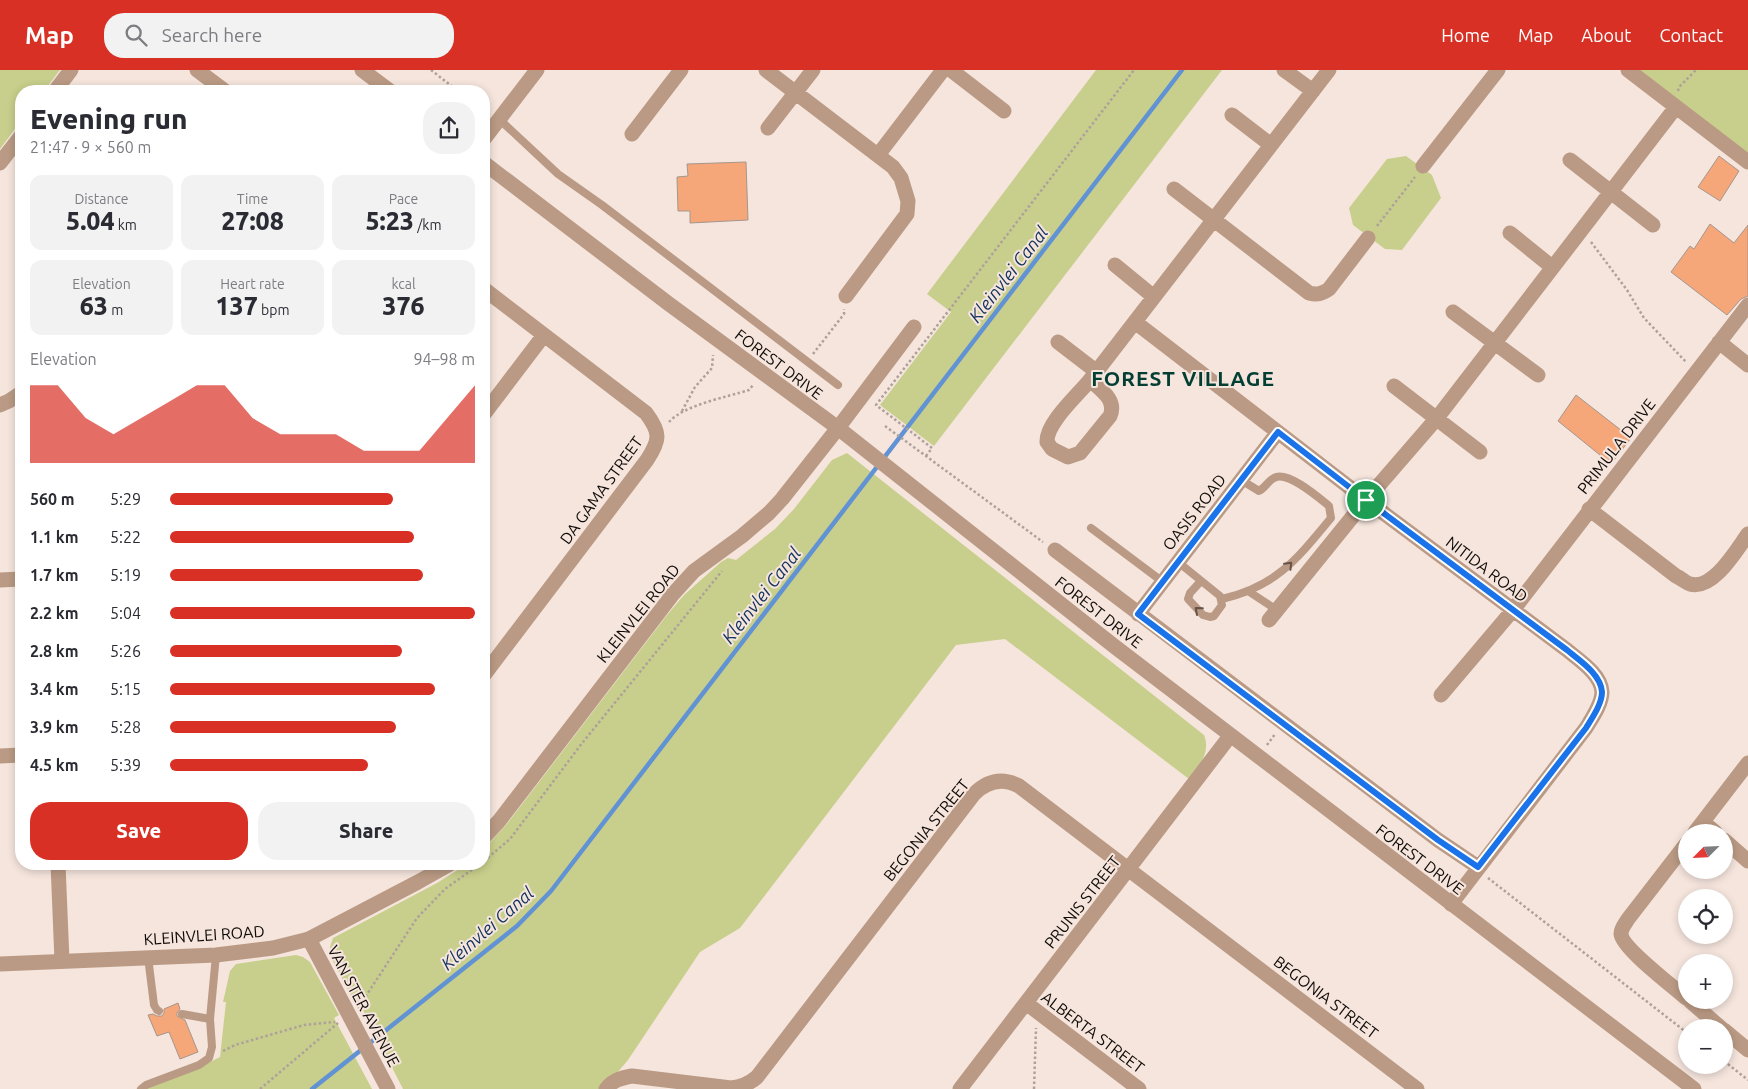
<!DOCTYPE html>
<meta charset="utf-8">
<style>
:root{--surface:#fff;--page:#f2f2f3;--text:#2b2b33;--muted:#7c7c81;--accent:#d93025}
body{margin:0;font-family:Ubuntu,sans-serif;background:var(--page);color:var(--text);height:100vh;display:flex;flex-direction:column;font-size:19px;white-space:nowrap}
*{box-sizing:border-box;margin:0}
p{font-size:16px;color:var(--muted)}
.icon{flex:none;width:28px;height:28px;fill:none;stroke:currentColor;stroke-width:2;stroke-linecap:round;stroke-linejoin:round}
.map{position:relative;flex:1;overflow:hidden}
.drawer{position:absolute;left:15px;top:15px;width:475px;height:785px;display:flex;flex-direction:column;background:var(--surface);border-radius:20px;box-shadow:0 2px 8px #0003}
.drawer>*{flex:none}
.needle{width:32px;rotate:246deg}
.fabs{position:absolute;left:1678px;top:754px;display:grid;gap:10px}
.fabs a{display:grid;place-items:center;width:55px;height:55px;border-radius:50%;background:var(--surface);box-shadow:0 2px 8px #0003;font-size:25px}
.pin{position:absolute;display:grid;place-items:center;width:42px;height:42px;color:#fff;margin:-21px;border:2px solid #fff;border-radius:50%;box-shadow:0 1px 5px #0007}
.round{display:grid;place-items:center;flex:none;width:52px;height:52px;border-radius:20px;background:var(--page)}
.headline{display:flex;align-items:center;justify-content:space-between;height:85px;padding:0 15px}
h1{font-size:28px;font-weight:800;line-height:38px}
.metrics{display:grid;grid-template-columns:repeat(3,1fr);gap:8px;height:85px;padding:5px 15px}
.metrics div{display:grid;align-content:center;border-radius:12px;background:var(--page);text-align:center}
.metrics b{font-size:25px;font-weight:800}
.metrics small{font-size:14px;font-weight:400}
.metrics p{font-size:14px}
.chart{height:140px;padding:10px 15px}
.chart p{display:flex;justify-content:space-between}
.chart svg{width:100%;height:90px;margin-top:5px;fill:var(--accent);opacity:.7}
.primary-button{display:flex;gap:10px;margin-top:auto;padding:10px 15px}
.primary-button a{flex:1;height:58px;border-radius:20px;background:var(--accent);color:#fff;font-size:20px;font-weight:800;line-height:58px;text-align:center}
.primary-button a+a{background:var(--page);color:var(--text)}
ul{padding:0 15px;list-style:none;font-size:16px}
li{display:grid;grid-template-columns:80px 60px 1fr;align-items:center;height:38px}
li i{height:12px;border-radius:6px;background:var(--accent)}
header{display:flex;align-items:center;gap:30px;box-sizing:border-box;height:70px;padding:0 25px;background:var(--accent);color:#fff}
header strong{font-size:24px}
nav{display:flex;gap:28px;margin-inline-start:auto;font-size:18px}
.search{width:350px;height:45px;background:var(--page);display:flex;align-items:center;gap:12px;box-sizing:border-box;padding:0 18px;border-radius:20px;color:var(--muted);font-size:19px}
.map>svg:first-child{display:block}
</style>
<header>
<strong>Map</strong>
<div class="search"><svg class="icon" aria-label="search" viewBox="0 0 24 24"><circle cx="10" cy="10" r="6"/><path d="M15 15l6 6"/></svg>Search here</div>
<nav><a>Home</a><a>Map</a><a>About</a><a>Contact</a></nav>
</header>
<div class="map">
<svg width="1748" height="1019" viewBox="0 0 1748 1019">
<rect width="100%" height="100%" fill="#f5e5dd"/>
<path fill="#c8cf8c" d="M0,0H60L44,21H21V51L0,79Z
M1096,0H1222L934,376L880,335L951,242L927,224Z
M1639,0H1748V84Z
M1406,86L1432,105L1441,128L1402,180L1385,179L1353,155L1349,138L1387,89Z
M847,383L1204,665C1211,683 1199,696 1189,709L1005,569L956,575L740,858L700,882L628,990L617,1003L604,1013L599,1019H403L363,940L359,941L332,889L330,877L333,868L437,813L467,794H484V779L506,755L667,545L684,525L721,492L728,488L736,490L775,459L794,439L832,390Z
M296,885L303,887L310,892L339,945L334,948L372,1019H144L190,1002L220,987L226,932H223L230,901L236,894Z"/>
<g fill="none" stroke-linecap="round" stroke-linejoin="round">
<path stroke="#6192d3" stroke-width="4.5" d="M312,1019L517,856L551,821L1182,0"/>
</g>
<path fill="#f5a779" stroke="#a5968e" d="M1719,86L1739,101L1720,131L1698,117Z
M746,92L748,150L690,153V141H678L677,107L688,106L687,94Z
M1710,154L1734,173L1748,155V226L1741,229L1727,245L1671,202L1690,176L1694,179Z
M1576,325L1631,368L1611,394L1558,351Z
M178,933L180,939L177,943V946L185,950L198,982L180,989L169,962L157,966L148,945L153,944L157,946H162L164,943V939Z"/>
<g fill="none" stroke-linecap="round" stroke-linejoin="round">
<path stroke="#ada19a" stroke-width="2.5" stroke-dasharray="2.5 2.5" stroke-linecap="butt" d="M431,0L458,21
M1678,21L1679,17L1696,0
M1377,156L1415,107
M1591,172L1627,220L1644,248L1687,293
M813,284L844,244V239
M682,341L695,317L712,298L713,285
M669,352C684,335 727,327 749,320L753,315
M885,356L1043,472
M926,386L932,378L876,335L1134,0
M1267,675L1275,664
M484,791L510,769L583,672L722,501
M1488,808L1686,962
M360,935L417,848L445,819L480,794
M223,981L235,975L304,955L335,952
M1724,991L1748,1010
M260,1019L338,953
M1034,1019L1036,958"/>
<path stroke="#ba9a84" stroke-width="8" d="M499,49L558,104L602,135L838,315
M1091,458L1163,512
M1178,492L1220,526L1222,535L1214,546L1210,547L1203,545L1188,529L1190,523L1201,511
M1248,521L1277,540
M1222,529C1277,516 1297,489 1331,448L1329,436C1318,427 1287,400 1274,408C1268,411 1265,418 1259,421L1241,410
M148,887L154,935L157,940L159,941
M182,944L210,949
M141,1019L146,1015L199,995L209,988L212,977L210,949L216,885"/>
<path stroke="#ba9a84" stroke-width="15" d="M197,0L225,21
M766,0L893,97L901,108L908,131L907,144L846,226
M951,0L1004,41
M1284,0L1313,21
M1628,0L1748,92
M55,21L71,0
M1232,45L1271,75
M768,58L813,0
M632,64L681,0
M484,69L537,0
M878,85L943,0
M1570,90L1653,155
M0,93L21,66
M1423,96L1498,0
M1174,119L1309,223C1317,225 1322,224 1329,219L1368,168
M1510,163L1552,197
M1115,195L1154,227
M484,219L646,343C661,363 660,370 647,390L484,605
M1453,242L1538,305
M1135,252L1366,430L1567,580C1579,590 1601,604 1602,622C1602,634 1592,648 1586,658L1451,834
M1058,272L1097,302
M1719,272L1748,295
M1090,310C1101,320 1117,330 1110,346L1080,383L1068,387L1052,379L1047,372C1046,353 1078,325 1090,310L1329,0
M1394,316L1480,382
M0,335L9,331L21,323
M484,344L544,265
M838,358L914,257
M1589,439L1676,506C1681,508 1686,513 1690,514C1713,521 1737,479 1748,464
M1055,480L1438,770L1478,797
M0,510L21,509
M1138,544L1278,362
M1269,550L1366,430L1437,348L1676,37
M1441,625L1513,540L1748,235
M0,686L21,685
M1703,752L1715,762
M1695,762L1748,693
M1724,770L1748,791
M1686,774L1628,849C1625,854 1621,858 1621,864C1622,878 1674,917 1686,928
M58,794L62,891
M309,869L388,1019
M1689,930L1721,958
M1026,933L1139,1019
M1724,960L1748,980
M606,1019C613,1010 621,1008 632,1006L731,1018C742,1017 749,1014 757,1007L974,724C987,711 1002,707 1019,716L1417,1019
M960,1019L1230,666"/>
<path stroke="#ba9a84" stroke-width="15" d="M362,0L390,21
M484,93L669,234L838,358L1114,576L1694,1019
M484,767L499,751L673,524L694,501L742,466L769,443L782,429L838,358
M0,894L216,885L273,878L309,869L418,812L450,794"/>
</g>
<defs><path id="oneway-chevron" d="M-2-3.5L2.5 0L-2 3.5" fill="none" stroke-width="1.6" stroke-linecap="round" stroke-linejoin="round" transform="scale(1.25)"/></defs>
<g stroke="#655246">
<use href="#oneway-chevron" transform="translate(1289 495) rotate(-46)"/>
<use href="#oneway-chevron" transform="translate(1198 540) rotate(-139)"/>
</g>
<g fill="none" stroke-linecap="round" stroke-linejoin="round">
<defs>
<path id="route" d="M1278,362L1366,430L1567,580C1579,590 1601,604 1602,622C1602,634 1592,648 1586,658L1478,797L1438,770L1138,544Z"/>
</defs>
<use href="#route" stroke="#fff" stroke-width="10"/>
<use href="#route" stroke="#1a73e8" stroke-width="6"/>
</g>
<g text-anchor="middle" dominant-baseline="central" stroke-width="4" stroke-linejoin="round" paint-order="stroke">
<g font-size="16" fill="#100b08" stroke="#f5e5dd">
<text transform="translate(779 294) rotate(37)">FOREST DRIVE</text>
<text transform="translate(1616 376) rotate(-52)">PRIMULA DRIVE</text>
<text transform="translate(601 420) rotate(-54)">DA GAMA STREET</text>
<text transform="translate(1194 442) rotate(-52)">OASIS ROAD</text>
<text transform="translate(1487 499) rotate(37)">NITIDA ROAD</text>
<text transform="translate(1099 542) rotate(38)">FOREST DRIVE</text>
<text transform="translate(638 543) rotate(-51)">KLEINVLEI ROAD</text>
<text transform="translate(926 760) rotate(-51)">BEGONIA STREET</text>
<text transform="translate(1420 789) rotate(37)">FOREST DRIVE</text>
<text transform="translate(1082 832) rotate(-52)">PRUNIS STREET</text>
<text transform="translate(204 865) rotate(-4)">KLEINVLEI ROAD</text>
<text transform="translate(1326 927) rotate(37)">BEGONIA STREET</text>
<text transform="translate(364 936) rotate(62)">VAN STER AVENUE</text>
<text transform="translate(1093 962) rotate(37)">ALBERTA STREET</text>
</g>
<g font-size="18" font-style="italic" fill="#10325c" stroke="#f5e5dd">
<text transform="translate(1008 204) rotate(-52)">Kleinvlei Canal</text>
<text transform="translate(761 525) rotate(-52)">Kleinvlei Canal</text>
<text transform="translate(487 858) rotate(-41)">Kleinvlei Canal</text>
</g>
<g font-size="21" font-weight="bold" letter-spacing="1" fill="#023e32" stroke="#f5e5dd">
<text x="1183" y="308">FOREST VILLAGE</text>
</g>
</g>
</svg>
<div class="fabs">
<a><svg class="needle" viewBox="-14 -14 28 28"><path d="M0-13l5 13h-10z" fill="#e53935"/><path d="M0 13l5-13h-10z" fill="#7c7c81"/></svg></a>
<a><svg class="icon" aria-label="locate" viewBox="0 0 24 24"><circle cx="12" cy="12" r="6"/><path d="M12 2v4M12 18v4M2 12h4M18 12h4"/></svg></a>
<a>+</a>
<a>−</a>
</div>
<div class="pin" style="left:1366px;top:430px;background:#1e9e55"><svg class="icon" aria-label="arrive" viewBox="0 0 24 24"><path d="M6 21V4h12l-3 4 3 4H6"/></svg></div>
<section class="drawer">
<div class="headline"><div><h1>Evening run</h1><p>21:47 · 9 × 560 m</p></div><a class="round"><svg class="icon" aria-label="share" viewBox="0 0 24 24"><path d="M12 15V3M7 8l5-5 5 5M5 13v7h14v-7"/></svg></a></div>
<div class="metrics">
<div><p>Distance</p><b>5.04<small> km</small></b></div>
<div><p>Time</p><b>27:08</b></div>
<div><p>Pace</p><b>5:23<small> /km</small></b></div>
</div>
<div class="metrics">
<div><p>Elevation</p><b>63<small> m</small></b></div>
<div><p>Heart rate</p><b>137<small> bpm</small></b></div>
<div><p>kcal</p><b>376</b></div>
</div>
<div class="chart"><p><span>Elevation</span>94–98 m</p>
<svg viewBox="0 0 160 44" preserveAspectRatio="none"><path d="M0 44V6L10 6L20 22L30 30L40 22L50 14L60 6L70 6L80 22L90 30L100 30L110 30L120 38L130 38L140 38L150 22L160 6V44z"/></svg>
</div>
<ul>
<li><b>560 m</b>5:29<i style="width:73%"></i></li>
<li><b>1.1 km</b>5:22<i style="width:80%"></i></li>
<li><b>1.7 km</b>5:19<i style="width:83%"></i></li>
<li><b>2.2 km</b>5:04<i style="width:100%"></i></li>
<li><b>2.8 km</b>5:26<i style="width:76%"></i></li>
<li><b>3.4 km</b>5:15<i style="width:87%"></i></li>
<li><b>3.9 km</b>5:28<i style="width:74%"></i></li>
<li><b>4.5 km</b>5:39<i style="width:65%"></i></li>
</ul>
<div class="primary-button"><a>Save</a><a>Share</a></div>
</section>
</div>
